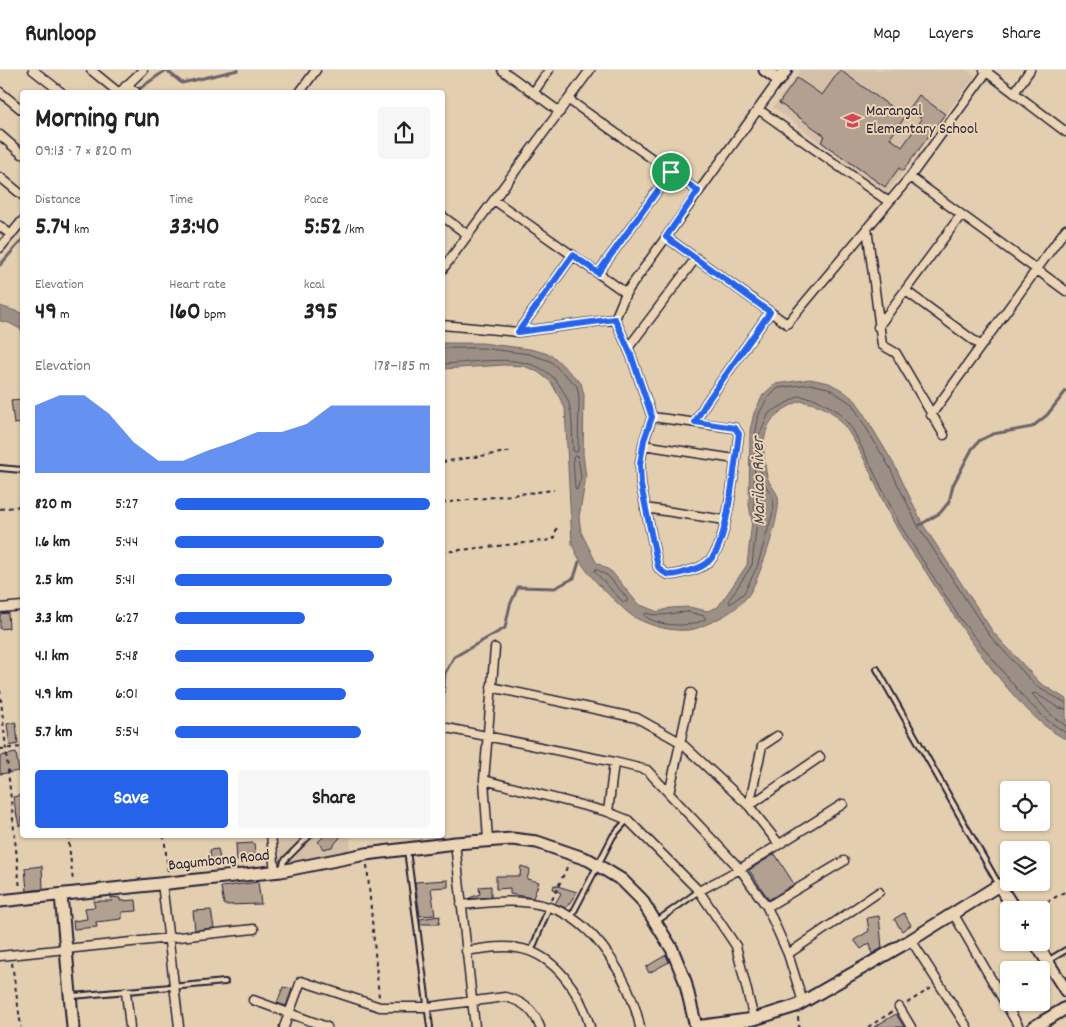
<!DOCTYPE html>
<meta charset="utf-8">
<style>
:root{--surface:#fff;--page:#f6f6f6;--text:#222;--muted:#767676;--line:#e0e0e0;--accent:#2563eb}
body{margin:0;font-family:Dekko,sans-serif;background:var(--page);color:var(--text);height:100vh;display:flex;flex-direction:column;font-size:19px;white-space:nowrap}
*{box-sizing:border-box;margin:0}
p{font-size:16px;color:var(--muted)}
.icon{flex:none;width:28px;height:28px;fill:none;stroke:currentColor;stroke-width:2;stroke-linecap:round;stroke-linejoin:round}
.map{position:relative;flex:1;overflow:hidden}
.drawer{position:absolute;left:20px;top:20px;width:425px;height:748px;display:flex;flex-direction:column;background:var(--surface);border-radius:5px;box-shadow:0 1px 4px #0004}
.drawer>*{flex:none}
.buttons{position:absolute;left:1000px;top:711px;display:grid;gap:10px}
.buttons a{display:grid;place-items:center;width:50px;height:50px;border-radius:5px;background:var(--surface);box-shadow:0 1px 4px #0004;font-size:25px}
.pin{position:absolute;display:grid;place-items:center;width:42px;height:42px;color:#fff;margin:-21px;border:2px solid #fff;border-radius:50%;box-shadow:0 1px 5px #0007}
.round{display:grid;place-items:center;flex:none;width:52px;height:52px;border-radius:5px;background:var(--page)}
.overview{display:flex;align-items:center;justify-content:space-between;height:85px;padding:0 15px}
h1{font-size:28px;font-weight:700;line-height:38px}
.figures{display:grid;grid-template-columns:repeat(3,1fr);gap:8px;height:85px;padding:5px 15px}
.figures div{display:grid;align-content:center}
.figures b{font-size:25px;font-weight:700}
.figures small{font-size:14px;font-weight:400}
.figures p{font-size:14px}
.chart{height:140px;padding:10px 15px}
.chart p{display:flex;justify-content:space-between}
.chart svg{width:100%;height:90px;margin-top:5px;fill:var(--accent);opacity:.7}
.action{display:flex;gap:10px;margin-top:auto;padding:10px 15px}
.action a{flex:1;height:58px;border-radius:5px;background:var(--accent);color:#fff;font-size:20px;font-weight:700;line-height:58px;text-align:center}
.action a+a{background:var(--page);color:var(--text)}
ul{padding:0 15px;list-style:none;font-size:16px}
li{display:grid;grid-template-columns:80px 60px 1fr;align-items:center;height:38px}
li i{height:12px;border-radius:6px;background:var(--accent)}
header{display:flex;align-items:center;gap:30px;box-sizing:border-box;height:70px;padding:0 25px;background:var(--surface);border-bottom:1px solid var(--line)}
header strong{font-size:24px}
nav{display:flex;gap:28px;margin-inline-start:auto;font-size:18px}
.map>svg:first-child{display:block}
</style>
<header>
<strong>Runloop</strong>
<nav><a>Map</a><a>Layers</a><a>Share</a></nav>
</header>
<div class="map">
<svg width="1066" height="957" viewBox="0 0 1066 957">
<rect width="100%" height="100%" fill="#e4ceb0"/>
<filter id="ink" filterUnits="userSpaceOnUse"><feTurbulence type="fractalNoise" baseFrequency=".02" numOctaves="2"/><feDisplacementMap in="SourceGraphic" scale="10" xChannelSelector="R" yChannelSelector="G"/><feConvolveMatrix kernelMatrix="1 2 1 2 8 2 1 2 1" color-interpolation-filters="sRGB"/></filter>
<g filter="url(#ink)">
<path fill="#d5c0a7" d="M801,0H967L975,6L887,123L773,37Z
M275,765H351L350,785L277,791Z"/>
<path fill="#9c8f85" stroke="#6b6367" d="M0,236L22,243V260L9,253L0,251Z
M443,273H482L530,279L545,283L553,286L581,313L584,325L583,384L586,407L579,447L581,462L596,492L612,502L638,534L658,542L670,538L689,537L707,541L718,537L747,495L752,451L749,435L750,360L754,343L763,325L775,314L810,309L829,313L842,320L856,331L895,396L922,453L993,562L1040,613L1066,629V669C1018,648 954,547 926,502C916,487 905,473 897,458C876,422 865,379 838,348C829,338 813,333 800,331C783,339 769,346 765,366C762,376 765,397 767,407C769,414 776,420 778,427C782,442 758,515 747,527C735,542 717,550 700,557C681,566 641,555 626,541C604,520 583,503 572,474L565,338L551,312L538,302L524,296L504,295L443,299Z"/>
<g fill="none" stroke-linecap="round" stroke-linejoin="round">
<path stroke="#534e59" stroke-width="1" d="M442,278H482L529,284L550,291L577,316L579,326L578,382L573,381C572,367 573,352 570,338C569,332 566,326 563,321C540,277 482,293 442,294
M758,372L762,409L773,428L774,438L757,497L744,523L730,534L729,530L752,495L757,451L754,435L755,374Z
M576,385L578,387L581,407L577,420L575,418L573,388Z
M596,499L608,506L627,528V532H623L595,502Z
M689,542L704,546L706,549C692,558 656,557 644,545L646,543C662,548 672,542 689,542Z
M1066,633L1037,617L989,565L918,456L890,398L852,334L828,318L810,314L778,318L767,329L759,344L755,366H759L769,343L799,326L816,329L839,342L853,360L900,455L961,550L1026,630L1047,650L1066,663
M1066,639L1059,638L1035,623L1032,624L1051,645L1066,656"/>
<path stroke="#6b6367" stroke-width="3" d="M139,19L166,0L182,13L238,0
M0,195L22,170
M920,455L940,443L949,432L953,415L972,379L980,370L993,364L1032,357L1047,345L1066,321
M442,643L445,603L454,587L505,558L510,535L518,517L555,518L574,508L579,492"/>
</g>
<path fill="#b2a091" stroke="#22223b" d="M840,0L905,47L890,68L902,77L922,49L909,39L919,25L945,44L903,101L899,98L885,117L821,72L825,66L779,33L797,8L822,25Z
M22,329V353L14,354L11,330Z
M8,543L9,558L0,559V544Z
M16,652L18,674L10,676L7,654Z
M16,683L19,701L0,704V686Z
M22,725V755L19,756L13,727Z
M325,765H342L332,777L323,779L318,772Z
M254,773L255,784L246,786V790L237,791L236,774Z
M218,779L221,794L211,796L210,780Z
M775,784L794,814L769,830L749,800Z
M42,796L43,819L27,821L25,798Z
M521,796L530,799L527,809L539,812L533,828L510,824V818L496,819V806H520Z
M448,810V817L431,818L435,845L420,846L415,812Z
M258,812L261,834L224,835L221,817Z
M554,815L577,822L566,838L555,834L561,823L553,819Z
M491,816V827L467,829L480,824L479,817Z
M111,827L120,828V831L136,830L137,841L122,842V849L96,852L97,857L74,859L73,851L87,849L85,838L95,837L93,831H112Z
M211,840L214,858L195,860L193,841Z
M904,843L911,855L902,861L894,849Z
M440,846L439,854H420V849Z
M879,846L882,878L872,884L870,873L861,879L854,870L869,861L867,848Z
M666,885L669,892L649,903L646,897Z
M283,917L292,919L286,936L277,933Z
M896,944L904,957H874Z"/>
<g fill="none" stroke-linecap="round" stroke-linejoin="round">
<defs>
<path id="lane" d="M0,398L22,400
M877,599L999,815
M407,780L430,957
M282,799L284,791L310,765
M571,847L613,766L627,750
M657,851L699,821
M531,882L549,837
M1049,890L1066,880
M73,926L225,912"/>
<path id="street" d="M33,0L61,22
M91,0L118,22
M502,0L560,42
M984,0L1066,62
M126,15L136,22
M0,22L22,40
M120,22L143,0
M300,22L316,0
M533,23L549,0
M1014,23L1030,0
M569,30L698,121
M758,39L889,132
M0,65L22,84
M0,107L22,125
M910,107L1066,221
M494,130L626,223
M442,146L468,165
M0,156L11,165
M867,158L882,275L896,283L944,365
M666,167L787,254L910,107L988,0
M0,178L22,151
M442,200L590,0
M598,203L671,102
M906,221L981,276
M615,249L631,285L652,347L644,371L640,394L641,415L658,497C666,507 673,506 685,502C697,499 707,496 714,485C728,466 735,391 739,364L735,358L652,347
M615,249L626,223L779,10
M442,255L518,262L615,249
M878,257L961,145
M518,262L573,185
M628,278L696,188
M931,345L1066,159
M695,352L706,333L770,242
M643,375L735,389
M645,438L725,450
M0,538L22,536
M491,617L637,648L680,672L749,736L779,774
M442,657L614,692L647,700L740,799L767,837L788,884L803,932
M484,710L608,742L628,750L699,821L736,876L754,949
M669,724L691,623
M749,736L820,687
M749,736L762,676L777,666
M608,742L614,692
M271,765L275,802
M488,770L484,710L495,578
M455,773L475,957
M162,813L179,957
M699,821L740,799L843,734
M461,835C490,832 521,828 549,837C596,851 631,912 640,957
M767,837L844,791
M953,843L1019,957
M911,870L967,957
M466,881C482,879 500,875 517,878C554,883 581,923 590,957
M788,884L879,822
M0,886L254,859
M126,922L130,957
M253,930L327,957
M899,937L911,957
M284,957L301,911L380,937H428L505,927C523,931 534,940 540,957"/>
<path id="secondary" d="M765,0L779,10L786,0
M61,825L73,957
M0,831L281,801L366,784L455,773L512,769L537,772L589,790L622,810L641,829L672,879L685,911L696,957
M1035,872L1066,921
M696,957L754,949L796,936L911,870L999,815L1015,840
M1034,957L1066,938"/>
</defs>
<use href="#lane" stroke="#22223b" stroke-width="8"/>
<use href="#street" stroke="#22223b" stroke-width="11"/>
<use href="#secondary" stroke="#22223b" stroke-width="15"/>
<path stroke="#22223b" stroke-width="2" stroke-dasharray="4 4" stroke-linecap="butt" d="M442,392L513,381
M442,433L554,420
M0,439L22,436
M442,482L552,470L555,467L557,455
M0,620L20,819
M0,679L22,677
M68,765L73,812
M164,765L168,802
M69,768L93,765
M367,795L379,927
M552,830L569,793
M1033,840L1066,821
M12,893L21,957
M907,933L933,917
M798,947L799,957
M868,957L892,942"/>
<use href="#lane" stroke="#ecd5b5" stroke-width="4"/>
<use href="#street" stroke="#ecd5b5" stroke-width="8"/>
<use href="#secondary" stroke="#ecd5b5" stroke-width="11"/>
</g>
</g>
<g fill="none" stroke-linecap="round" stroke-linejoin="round" filter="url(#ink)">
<defs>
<path id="route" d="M671,102L698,121L666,167L770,242L706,333L695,352L735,358L739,364C735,391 728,466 714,485C707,496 697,499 685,502C673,506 666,507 658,497L641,415L640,394L644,370L652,347L631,285L615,249L518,262L573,185L598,203Z"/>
</defs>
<use href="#route" stroke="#fff" stroke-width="10"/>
<use href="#route" stroke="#2563eb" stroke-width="6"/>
</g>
<defs>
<symbol id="school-bare" viewBox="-9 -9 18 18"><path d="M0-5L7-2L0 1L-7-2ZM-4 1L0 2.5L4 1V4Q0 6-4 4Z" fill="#d1495b" stroke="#ecd5b5" stroke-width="2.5" paint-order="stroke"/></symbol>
</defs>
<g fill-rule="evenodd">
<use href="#school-bare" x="840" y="38" width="25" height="25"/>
</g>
<g text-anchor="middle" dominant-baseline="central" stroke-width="4" stroke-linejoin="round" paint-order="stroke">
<g font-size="16" fill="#22223b" stroke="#ecd5b5" text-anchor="start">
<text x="866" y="41">Marangal<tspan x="866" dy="18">Elementary School</tspan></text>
</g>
<g font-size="16" fill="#22223b" stroke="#ecd5b5">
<text transform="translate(219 791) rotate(-6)">Bagumbong Road</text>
</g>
<g font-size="18" font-style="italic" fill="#474351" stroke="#ecd5b5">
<text transform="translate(760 411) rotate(-91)">Marilao River</text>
</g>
</g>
</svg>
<div class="buttons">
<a><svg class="icon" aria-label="locate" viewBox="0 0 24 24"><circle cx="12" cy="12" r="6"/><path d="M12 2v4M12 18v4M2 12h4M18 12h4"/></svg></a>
<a><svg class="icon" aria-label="layers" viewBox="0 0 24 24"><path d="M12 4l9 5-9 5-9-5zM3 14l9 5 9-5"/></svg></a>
<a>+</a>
<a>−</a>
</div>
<div class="pin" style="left:671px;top:102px;background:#1e9e55"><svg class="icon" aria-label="arrive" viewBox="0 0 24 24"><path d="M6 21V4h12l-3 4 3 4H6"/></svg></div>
<section class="drawer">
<div class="overview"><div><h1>Morning run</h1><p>09:13 · 7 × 820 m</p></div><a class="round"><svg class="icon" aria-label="share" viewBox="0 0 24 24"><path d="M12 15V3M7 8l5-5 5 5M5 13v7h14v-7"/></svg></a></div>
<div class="figures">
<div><p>Distance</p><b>5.74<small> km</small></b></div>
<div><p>Time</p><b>33:40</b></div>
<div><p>Pace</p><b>5:52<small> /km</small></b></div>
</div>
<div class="figures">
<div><p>Elevation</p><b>49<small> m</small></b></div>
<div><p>Heart rate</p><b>160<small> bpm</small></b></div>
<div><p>kcal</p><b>395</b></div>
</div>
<div class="chart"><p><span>Elevation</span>178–185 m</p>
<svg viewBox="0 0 160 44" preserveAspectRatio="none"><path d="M0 44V11L10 6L20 6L30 15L40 29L50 38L60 38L70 33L80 29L90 24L100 24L110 20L120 11L130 11L140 11L150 11L160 11V44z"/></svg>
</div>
<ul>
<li><b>820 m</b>5:27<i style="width:100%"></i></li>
<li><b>1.6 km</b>5:44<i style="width:82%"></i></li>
<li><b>2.5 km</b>5:41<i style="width:85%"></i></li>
<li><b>3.3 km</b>6:27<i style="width:51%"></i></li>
<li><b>4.1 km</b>5:48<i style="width:78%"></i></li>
<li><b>4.9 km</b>6:01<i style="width:67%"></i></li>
<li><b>5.7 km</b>5:54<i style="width:73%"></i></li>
</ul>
<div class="action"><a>Save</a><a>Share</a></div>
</section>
</div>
